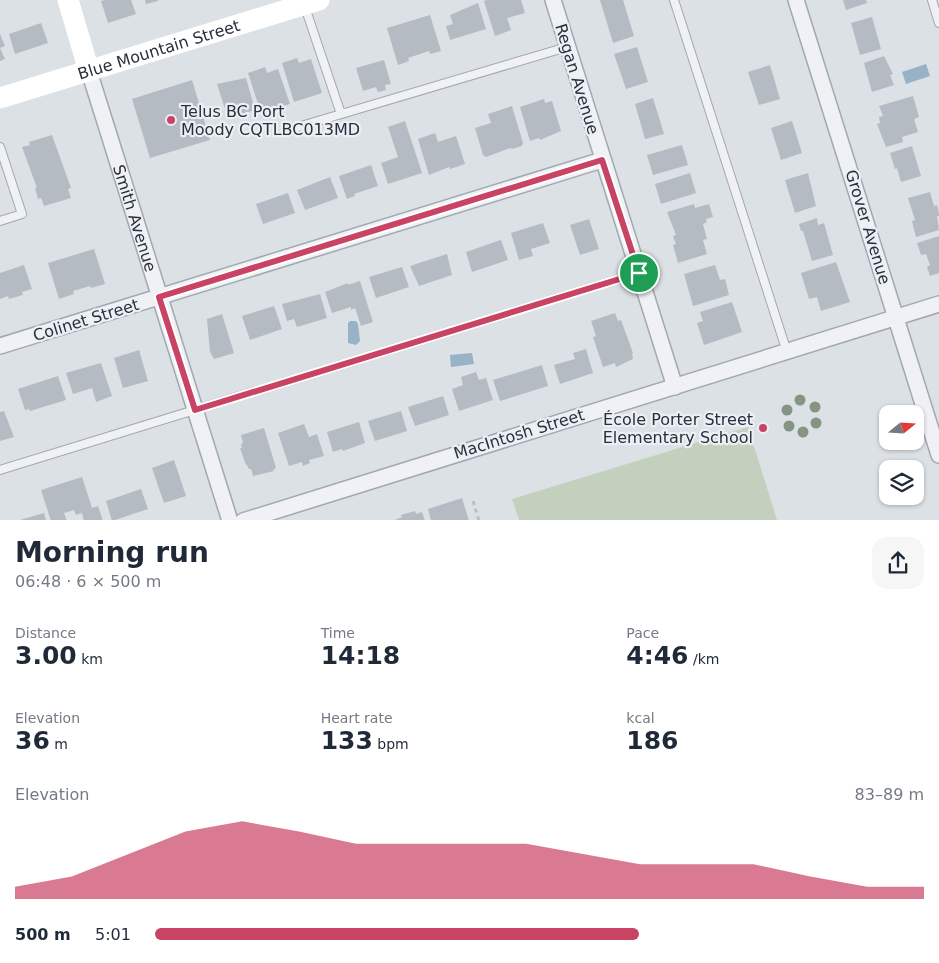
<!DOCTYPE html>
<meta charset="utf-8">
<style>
:root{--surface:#fff;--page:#f6f6f7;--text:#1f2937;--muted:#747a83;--accent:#c94364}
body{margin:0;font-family:"DejaVu Sans",sans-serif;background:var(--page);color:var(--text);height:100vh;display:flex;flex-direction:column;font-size:19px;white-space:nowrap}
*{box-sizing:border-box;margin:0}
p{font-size:16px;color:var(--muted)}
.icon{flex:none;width:28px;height:28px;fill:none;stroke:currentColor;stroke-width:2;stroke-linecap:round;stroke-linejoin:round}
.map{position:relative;height:520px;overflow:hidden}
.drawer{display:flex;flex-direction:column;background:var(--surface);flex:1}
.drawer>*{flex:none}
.needle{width:32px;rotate:72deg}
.buttons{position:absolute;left:879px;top:405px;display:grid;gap:10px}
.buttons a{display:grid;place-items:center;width:45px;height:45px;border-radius:10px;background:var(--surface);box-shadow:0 1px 4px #0004;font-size:25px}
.pin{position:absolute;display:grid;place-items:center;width:42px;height:42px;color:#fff;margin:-21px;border:2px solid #fff;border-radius:50%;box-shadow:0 1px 5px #0007}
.round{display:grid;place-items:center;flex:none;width:52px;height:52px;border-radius:15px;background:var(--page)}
.overview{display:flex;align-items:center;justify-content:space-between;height:85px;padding:0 15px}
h1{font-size:28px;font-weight:700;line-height:38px}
.figures{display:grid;grid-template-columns:repeat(3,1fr);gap:8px;height:85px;padding:5px 15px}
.figures div{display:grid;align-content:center}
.figures b{font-size:25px;font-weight:700}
.figures small{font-size:14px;font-weight:400}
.figures p{font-size:14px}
.chart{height:140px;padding:10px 15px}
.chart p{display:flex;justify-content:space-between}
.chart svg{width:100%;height:90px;margin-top:5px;fill:var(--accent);opacity:.7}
ul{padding:0 15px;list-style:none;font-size:16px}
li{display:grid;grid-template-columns:80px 60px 1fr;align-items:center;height:38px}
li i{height:12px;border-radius:6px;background:var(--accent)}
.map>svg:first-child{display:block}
</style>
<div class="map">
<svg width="939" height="521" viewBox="0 0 939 521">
<rect width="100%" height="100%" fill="#dce1e6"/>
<path fill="#c4d0be" d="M748,427L777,520H519L512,499Z"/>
<path fill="#98b2c6" d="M926,64L930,76L906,84L902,72Z
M350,321H356L358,324L360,341L356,345L348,343V323Z
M472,353L474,364L451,367L450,355Z"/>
<path fill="#b4bbc3" d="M105,0H131L136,14L108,23L101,1Z
M145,0H158V1L146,4Z
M487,0H521L525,13L507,18L511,30L495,36L484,1Z
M600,0H623L634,36L613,43Z
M843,0H866L867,3L846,10Z
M478,3L486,29L450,40L446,26L453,24L450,15Z
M430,15L441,51L430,54L429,51L408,58L409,61L398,65L387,28Z
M872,17L881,49L860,55L851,23Z
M41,23L48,43L15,54L9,34Z
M0,34L5,46L0,48L5,59L0,61Z
M637,47L648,82L626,89L614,54Z
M884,56L893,74L890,75L894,85L872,92L864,63Z
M297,58L299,63L311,59L322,93L294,102L282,63Z
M384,60L391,84L385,85L386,90L378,92L376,87L363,91L356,68Z
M770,65L780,99L759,105L748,72Z
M265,67L267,73L278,69L290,104L261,113L248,73Z
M246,78L255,110L228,118L217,84Z
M192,80L210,140L150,158L132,99Z
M913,96L919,117L914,119L918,132L902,137L903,142L886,147L877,124L880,123L879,117L883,116L879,106Z
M653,98L664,134L645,139L635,104Z
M544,99L545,103L552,101L561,131L540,140L539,138L530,141L520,107Z
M512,106L523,143L522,146L512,149L510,148L486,157L483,155L475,128L491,123L488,114Z
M405,121L422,173L388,184L381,163L398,157L388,127Z
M792,121L802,153L781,160L771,128Z
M435,133L438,142L456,136L465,164L450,169L449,167L429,175L418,139Z
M52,135L71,188L68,189L71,198L44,206L41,198L38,199L35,188H37L22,147L30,145L29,142Z
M682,145L688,165L653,175L647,155Z
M912,146L921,176L901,182L897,168L895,169L890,153Z
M371,165L378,186L354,194L355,196L347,199L339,176Z
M690,173L696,193L661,204L655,184Z
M808,173L816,206L795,213L785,180Z
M330,177L338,198L305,210L297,190Z
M930,192L934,206L937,205L939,213V216H937L939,230L916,237L912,221L915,220L908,198Z
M288,193L295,213L263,224L256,204Z
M694,204L695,208L709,204L713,217L706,219L707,222L703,224L707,239L703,240L707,254L678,263L673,245L676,244L673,236L676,235L667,212Z
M817,218L818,225L824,223L833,255L812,261L803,231H801L799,224Z
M589,219L599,249L580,255L570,225Z
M543,223L550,243L531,249L533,256L519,260L511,233Z
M939,236V273L930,276L927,267L930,265L926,254L921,255L917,243Z
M501,240L508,260L472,272L466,252Z
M94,249L105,284L91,288L90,286L73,291L74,294L59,299L48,263Z
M447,254L452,275L419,286L410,266Z
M836,262L850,302L821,311L817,297L809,299L801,273Z
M24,265L32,289L22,292L23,295L9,299L8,296L0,299V273Z
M715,265L720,280L725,279L729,295L693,306L684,274Z
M402,267L409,287L376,298L369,277Z
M360,281L373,322L361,326L355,308L351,310V307L332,313L325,292L348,283V285Z
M320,294L327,318L297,327L294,319L287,321L282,304Z
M732,302L742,332L704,345L697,323L703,321L700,312Z
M274,306L282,329L250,340L242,316Z
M615,313L618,321L621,320L633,353L632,354L633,359L616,367L615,363L603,367L593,337L596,336L591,321Z
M222,314L234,353L214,359L210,352L207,319Z
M586,349L593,373L560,384L554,365L575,359L573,353Z
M139,350L148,381L123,388L114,358Z
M101,363L112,396L96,402L92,388L73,394L66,373Z
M542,365L548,386L500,401L493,380Z
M476,372L479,380L486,378L493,400L459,411L452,389L463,385L461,377Z
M58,376L66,400L30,411L29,409L25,410L18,389Z
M443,396L449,415L415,426L408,407Z
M4,411L14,437L0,441V412Z
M401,411L407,431L375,441L368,421Z
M359,422L365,443L343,451L342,449L333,452L327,432Z
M304,424L309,437L317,434L324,456L309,460L310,463L303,466L302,462L289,466L278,433Z
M264,428L276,468L273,470L274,471L253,476L251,469H249L247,465H246L240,448H242L241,444L243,443L241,435Z
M174,460L186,496L164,503L152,468Z
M82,477L92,508L98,506L103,521H84L82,513L76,515L74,510L64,513L67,521H51L41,490Z
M141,489L148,509L112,521L106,501Z
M462,498L469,521H431L428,509Z
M415,511L416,514L422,512L425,521H392L402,517L401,515Z
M44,513L46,521H20V520Z"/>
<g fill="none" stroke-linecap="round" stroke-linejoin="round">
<defs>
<path id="lane" d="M674,0L787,352
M932,0L939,23
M305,7L341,114
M291,129L567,47
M0,147L22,214L0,221
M0,470L639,273"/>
<g id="street">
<path d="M553,0L675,387"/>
<path d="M796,0L939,455"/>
<path id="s1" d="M89,71L230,521"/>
<path d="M0,346L602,160"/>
<path d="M243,521L939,304"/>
</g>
</defs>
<use href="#lane" stroke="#a2a8b0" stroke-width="10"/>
<use href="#street" stroke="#a2a8b0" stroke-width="18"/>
<path stroke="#bbbfc5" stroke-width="3" stroke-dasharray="4 4" stroke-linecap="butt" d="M473,501L479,521"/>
<use href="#lane" stroke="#eff1f5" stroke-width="8"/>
<use href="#street" stroke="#eff1f5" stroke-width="15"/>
<g stroke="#fff" stroke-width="21">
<path d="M68,0L89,71"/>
<path id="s2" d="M0,98L319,0"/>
</g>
</g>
<g fill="#859584">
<circle cx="800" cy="400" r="5.5"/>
<circle cx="815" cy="407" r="5.5"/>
<circle cx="787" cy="410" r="5.5"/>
<circle cx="816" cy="423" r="5.5"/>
<circle cx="789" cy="426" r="5.5"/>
<circle cx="803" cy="432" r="5.5"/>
</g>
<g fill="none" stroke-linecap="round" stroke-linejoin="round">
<defs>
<path id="route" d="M602,160L639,273L195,410L159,297Z"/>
</defs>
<use href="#route" stroke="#fff" stroke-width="10"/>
<use href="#route" stroke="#c94364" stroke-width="6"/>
</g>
<g fill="#c94364" stroke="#ecf0f4" stroke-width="2">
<circle cx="171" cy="120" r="5"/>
<circle cx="763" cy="428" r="5"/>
</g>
<g text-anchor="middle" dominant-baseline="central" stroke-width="4.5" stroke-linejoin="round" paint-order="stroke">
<g font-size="16" fill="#27303c" stroke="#ecf0f4">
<text stroke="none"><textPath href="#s2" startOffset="166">Blue Mountain Street</textPath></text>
<text transform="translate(577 79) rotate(73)">Regan Avenue</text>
<text stroke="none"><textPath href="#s1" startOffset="154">Smith Avenue</textPath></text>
<text transform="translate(868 227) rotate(73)">Grover Avenue</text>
<text transform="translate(86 320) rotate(-17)">Colinet Street</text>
<text transform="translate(519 434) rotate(-17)">MacIntosh Street</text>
</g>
<g font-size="16" fill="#27303c" stroke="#ecf0f4" text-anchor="start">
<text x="181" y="111">Telus BC Port<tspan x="181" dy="18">Moody CQTLBC013MD</tspan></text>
<text x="753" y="419" text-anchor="end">École Porter Street<tspan x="753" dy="18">Elementary School</tspan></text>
</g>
</g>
</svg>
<div class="buttons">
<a><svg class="needle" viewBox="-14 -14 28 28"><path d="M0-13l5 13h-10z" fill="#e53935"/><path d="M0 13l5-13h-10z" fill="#747a83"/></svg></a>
<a><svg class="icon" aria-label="layers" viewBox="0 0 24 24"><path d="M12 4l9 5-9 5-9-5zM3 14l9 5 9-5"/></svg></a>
</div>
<div class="pin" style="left:639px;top:273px;background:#1e9e55"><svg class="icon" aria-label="arrive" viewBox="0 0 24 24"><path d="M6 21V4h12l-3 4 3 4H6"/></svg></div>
</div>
<section class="drawer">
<div class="overview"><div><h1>Morning run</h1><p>06:48 · 6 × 500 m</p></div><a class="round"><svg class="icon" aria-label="share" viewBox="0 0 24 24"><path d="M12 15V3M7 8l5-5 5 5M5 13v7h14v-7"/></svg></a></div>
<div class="figures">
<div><p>Distance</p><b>3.00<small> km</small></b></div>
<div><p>Time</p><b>14:18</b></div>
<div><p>Pace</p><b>4:46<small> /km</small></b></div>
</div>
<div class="figures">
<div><p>Elevation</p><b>36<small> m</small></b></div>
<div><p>Heart rate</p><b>133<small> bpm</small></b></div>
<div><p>kcal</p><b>186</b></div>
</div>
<div class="chart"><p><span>Elevation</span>83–89 m</p>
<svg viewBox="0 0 160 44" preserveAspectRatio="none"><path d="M0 44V38L10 33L20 22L30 11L40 6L50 11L60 17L70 17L80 17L90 17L100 22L110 27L120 27L130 27L140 33L150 38L160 38V44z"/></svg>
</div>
<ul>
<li><b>500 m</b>5:01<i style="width:63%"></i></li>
</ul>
</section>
